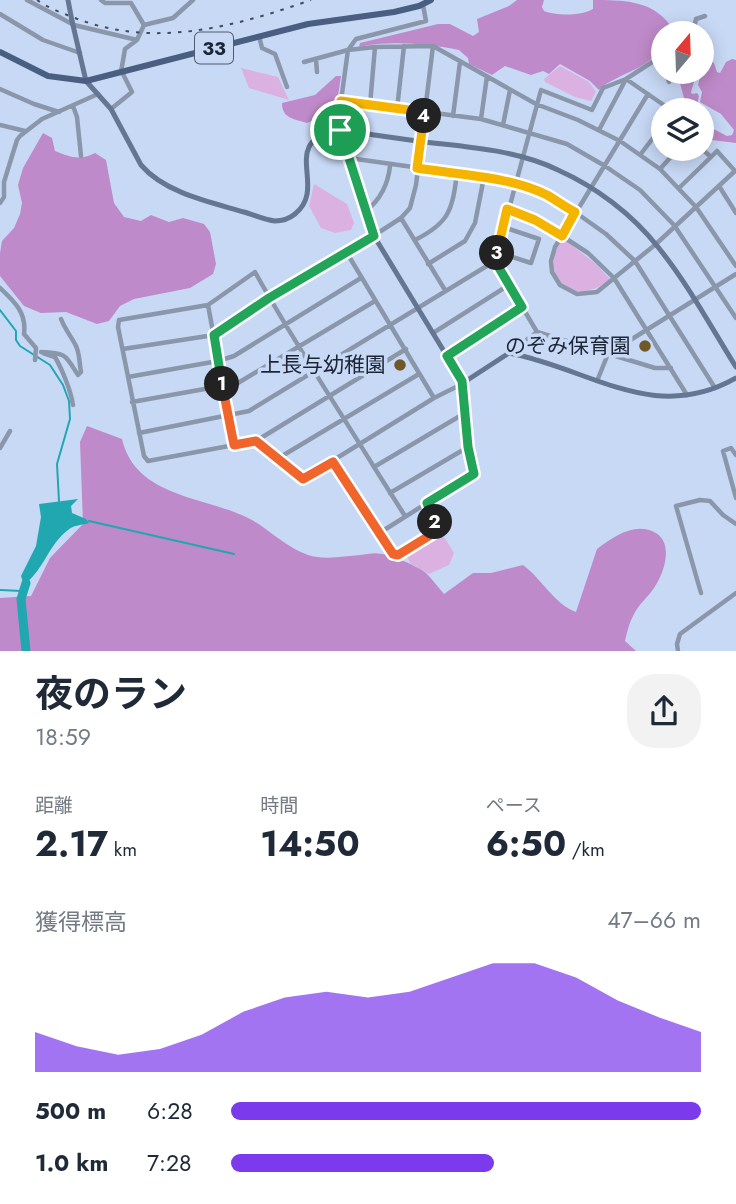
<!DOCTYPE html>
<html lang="ja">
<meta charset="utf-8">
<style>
:root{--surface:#fff;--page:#f2f2f3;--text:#1f2937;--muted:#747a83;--accent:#7c3aed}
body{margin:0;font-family:Jost,"Noto Sans JP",sans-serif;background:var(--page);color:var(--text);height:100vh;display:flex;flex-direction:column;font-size:26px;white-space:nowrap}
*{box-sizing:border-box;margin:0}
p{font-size:23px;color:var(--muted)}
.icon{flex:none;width:38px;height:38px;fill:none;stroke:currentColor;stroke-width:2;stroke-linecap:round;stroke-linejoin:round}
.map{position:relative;height:651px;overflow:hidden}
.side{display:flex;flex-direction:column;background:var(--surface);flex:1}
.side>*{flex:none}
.needle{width:46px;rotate:19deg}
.buttons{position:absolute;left:651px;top:21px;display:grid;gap:14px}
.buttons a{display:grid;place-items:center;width:63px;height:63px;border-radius:50%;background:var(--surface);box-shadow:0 4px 18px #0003;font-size:35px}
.pin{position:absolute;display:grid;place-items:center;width:60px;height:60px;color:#fff;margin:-30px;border:4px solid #fff;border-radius:50%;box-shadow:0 2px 7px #0007}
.km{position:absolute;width:35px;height:35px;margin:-18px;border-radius:50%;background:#222;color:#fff;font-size:19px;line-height:35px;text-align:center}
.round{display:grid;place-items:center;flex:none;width:74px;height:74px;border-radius:28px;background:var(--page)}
.head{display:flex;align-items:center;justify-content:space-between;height:119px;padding:0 35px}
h1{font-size:38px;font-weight:700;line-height:52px}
.metrics{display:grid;grid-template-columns:repeat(3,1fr);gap:10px;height:119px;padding:7px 35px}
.metrics div{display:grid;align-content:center}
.metrics b{font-size:35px;font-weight:700}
.metrics small{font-size:19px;font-weight:400}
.metrics p{font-size:19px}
.chart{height:196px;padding:14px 35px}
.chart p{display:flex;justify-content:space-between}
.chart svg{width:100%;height:126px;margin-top:7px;fill:var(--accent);opacity:.7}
ul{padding:0 35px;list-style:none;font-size:23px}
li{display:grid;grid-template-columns:112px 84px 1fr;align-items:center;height:52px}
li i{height:18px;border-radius:9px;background:var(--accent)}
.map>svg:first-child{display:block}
</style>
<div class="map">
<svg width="736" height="651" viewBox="0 0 736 651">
<rect width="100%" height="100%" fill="#c8d9f6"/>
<path fill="#dbb1e2" d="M560,66L589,82L596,92L591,101L575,97L545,82L544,79Z
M241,68L278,77L289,100L249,88Z
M314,184L347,204L354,223L351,230L335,233L321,228L309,206Z
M565,240L597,265L610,279C576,309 537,279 561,241Z
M442,537L445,538L454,553L449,565L429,574L410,563L407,556Z"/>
<path fill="#bf8ac9" d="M517,0H544L542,7L544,11C556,16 581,16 593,9V0C622,0 652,0 670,25L669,33H663C663,69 618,71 599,90L590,81L560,64L549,74L543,71L531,75L505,66L492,75L469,64L468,58L459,50C429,44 390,40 359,47L360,43L438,24H450L473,36L479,32L477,19L509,6Z
M732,59L736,60V143L712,140L702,135V123L727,136L732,135L734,130L721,114L700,102L702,92L698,85L702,69L710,61L714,63L717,72L720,73L726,62Z
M677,72H697L691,92L692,94L697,93L699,96L696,110H679L684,98Z
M336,76H341C336,110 338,109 307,123C295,119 282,119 282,103L315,95Z
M43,133L52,138L55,151C70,157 80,161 95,153L106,160L114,203L124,217L141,221L151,215L169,222L183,218L204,224L210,232L216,264L213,274L190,288L134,299L120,306L109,321L97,324L66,312L41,313L24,306L0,276V253L2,241L14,228L20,214L22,203L18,185L23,168Z
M87,426L122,439C136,499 208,496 252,520C273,532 292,553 317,557C332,559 346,556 360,555C367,554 375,552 382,554C392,555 419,567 426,573C432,579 438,587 444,594L473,573H491L523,565C542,579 554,604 576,612L597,549C612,538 632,523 652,531C675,540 665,572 654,588C648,597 639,604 634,614C629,623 627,632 625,641L636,651H0V598L31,596L50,558L83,524L80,442Z"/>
<path fill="#20a7af" d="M78,499L71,506L72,513L86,519L89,523C82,525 74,525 68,530C49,544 44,569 26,583L23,582L21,576L36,546L41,517L39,504Z"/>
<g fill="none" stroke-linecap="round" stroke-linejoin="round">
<path stroke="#20a7af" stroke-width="2" d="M0,310L16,331V340L20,346L50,365L63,385L69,401L70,419L57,464L59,501
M89,521L234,554
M0,590L22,591"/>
<path stroke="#20a7af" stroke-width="9" d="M26,583L21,599L26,651"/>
<path stroke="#8a96aa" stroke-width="4.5" d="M27,0L74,25L137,40
M101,0L105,3H131L144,25
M0,14L43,40L80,53
M144,25L173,18L193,0
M693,33L696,19L705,16
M259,36L262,48L275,54L287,87
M660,57L663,63
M316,60L317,72
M304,62L348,50L356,39L426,21L423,5
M121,72L125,49L137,40L144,25
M665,72L669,82
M0,89L34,104L59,112
M648,94L555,247L551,261L552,272L560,285L577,294L597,292L656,244L735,171L717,151L711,157L702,149
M341,101L481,119L567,144L605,166L640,190L674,225L736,318
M370,105L375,47
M73,106L77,117L81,156
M111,109L132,92L122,72
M397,109L404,46
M453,116L460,62
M481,119L487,76
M0,125L25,131
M503,125L510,90
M339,130L341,101L348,50L375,47L433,46L536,104L578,120L620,141L660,169L696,207L736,266
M599,130L626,79L660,57L663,51
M640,155L663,125
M349,158L484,177L514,184L546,194L575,212L606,234L635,261L715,388
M660,169L678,149
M719,186L736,213
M679,188L711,157
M0,203L4,197V182L17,140L20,136L42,119L98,94
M507,209L535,220L562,236L588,253L614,278L687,395
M366,211C381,199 388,185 390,166
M401,218L445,290
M415,240C449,223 452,211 457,174
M497,252L531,263L539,239L503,227
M347,253L434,398
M428,264L465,241L475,223L484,177
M0,288C14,301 27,313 24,334L36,348L35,360
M208,305L234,445
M433,333L509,285
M123,349L214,335L269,298L347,253L401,218L410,208L416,185L433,46
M41,352C67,353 65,355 78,375L81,372C79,362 80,352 75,344C70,335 65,329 61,319
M43,353L55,357C62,369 71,391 73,405
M509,353L537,332
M447,356L522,307
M671,368H655L537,332L495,261L541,90L592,110L603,88L626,79L671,110
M128,377L218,361L234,356L361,278
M597,381L608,354L736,274
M132,402L238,383L375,301
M139,433L249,411L495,261
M256,441L303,479L434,398L462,384
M0,448L10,431
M736,455L731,448L723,451L736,498
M277,459L419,374
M333,462L393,554L398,555L437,532L439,529L427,503
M374,467C334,402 292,339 255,272L208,305L119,320L118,327L144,456L148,461L256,441L406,349
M390,493L468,447
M405,516L374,467L465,413
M381,532L473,474L468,447L462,382
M701,593L676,506L700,500L710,501L723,515L736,524
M678,651L677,644L680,634L736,593"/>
<path stroke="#657692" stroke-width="5" d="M72,21L86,81L111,109L141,165C165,193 210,202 244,212C254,215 265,220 275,221C282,221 290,218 295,214C329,187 277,141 339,130C367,134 395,138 424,142C468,147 517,150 558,170C596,187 632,214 658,247C688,284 711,327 736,367
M339,130L374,236L462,381H466L509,353C589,368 654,425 736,378"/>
<path stroke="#4a5e81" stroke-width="6" d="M0,52L48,76L86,81L308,24L394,12L419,6L431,0"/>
<path stroke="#414c60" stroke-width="2" stroke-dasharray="3.5 7" stroke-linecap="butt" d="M37,0C48,8 62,13 75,18C154,49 234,27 311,0"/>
<path stroke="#657692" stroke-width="5" d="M68,0L72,21"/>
</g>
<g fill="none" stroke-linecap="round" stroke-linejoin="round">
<defs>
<path id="split-1" d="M222,384L214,335L269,298L374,236L340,130"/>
<path id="split-2" d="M222,384L234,445L256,441L303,479L333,462L393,554L398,555L437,531L439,529L435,522"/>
<path id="split-3" d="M435,522L427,503L474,474L468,447L462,381L447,356L522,307L495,261L497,253"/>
<path id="split-4" d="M424,116L417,168C459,175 508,176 547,195C556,200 565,207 575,212L562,236L535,220L507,209L497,253"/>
<path id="split-5" d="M340,130L341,101L424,112V116"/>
</defs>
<use href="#split-1" stroke="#fff" stroke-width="14"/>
<use href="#split-2" stroke="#fff" stroke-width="14"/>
<use href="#split-3" stroke="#fff" stroke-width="14"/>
<use href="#split-4" stroke="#fff" stroke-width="14"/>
<use href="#split-5" stroke="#fff" stroke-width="14"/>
<use href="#split-1" stroke="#22a559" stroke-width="9"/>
<use href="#split-2" stroke="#f0652b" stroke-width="9"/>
<use href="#split-3" stroke="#22a559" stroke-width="9"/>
<use href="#split-4" stroke="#f5b400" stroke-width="9"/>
<use href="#split-5" stroke="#f5b400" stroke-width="9"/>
</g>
<g fill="#715829" stroke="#c8d9f6" stroke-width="2.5">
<circle cx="645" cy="346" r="7"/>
<circle cx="400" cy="365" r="7"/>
</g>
<g text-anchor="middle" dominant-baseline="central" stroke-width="7" stroke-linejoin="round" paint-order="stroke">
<rect fill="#c8d9f6" stroke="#4f5b70" stroke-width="2" x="195" y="32.5" width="38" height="31" rx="5"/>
<g font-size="19" font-weight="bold" fill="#1b2536">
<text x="214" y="48">33</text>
</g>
<g font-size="21" fill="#1b2536" stroke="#c8d9f6" text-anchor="end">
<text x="631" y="346">のぞみ保育園</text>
<text x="386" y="365">上長与幼稚園</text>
</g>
</g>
</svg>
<div class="buttons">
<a><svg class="needle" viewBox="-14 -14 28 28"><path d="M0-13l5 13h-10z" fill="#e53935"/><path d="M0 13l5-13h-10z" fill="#747a83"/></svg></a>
<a><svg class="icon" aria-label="layers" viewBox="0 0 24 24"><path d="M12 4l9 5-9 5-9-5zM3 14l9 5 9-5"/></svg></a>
</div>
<div class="pin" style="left:340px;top:130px;background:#1e9e55"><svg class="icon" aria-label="arrive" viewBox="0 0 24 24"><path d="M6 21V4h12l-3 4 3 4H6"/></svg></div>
<b class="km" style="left:222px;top:384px">1</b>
<b class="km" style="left:435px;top:522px">2</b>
<b class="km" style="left:497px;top:253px">3</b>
<b class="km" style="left:424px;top:116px">4</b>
</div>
<section class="side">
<div class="head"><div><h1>夜のラン</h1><p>18:59</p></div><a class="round"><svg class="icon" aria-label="share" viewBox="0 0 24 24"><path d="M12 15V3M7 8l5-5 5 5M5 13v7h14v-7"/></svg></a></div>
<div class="metrics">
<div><p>距離</p><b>2.17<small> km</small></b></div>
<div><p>時間</p><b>14:50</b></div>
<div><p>ペース</p><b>6:50<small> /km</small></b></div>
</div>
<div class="chart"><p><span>獲得標高</span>47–66 m</p>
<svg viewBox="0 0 160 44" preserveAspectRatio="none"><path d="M0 44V30L10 35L20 38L30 36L40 31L50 23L60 18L70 16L80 18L90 16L100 11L110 6L120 6L130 11L140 19L150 25L160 30V44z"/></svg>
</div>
<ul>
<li><b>500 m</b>6:28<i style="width:100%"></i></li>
<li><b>1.0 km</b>7:28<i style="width:56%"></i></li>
</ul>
</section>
